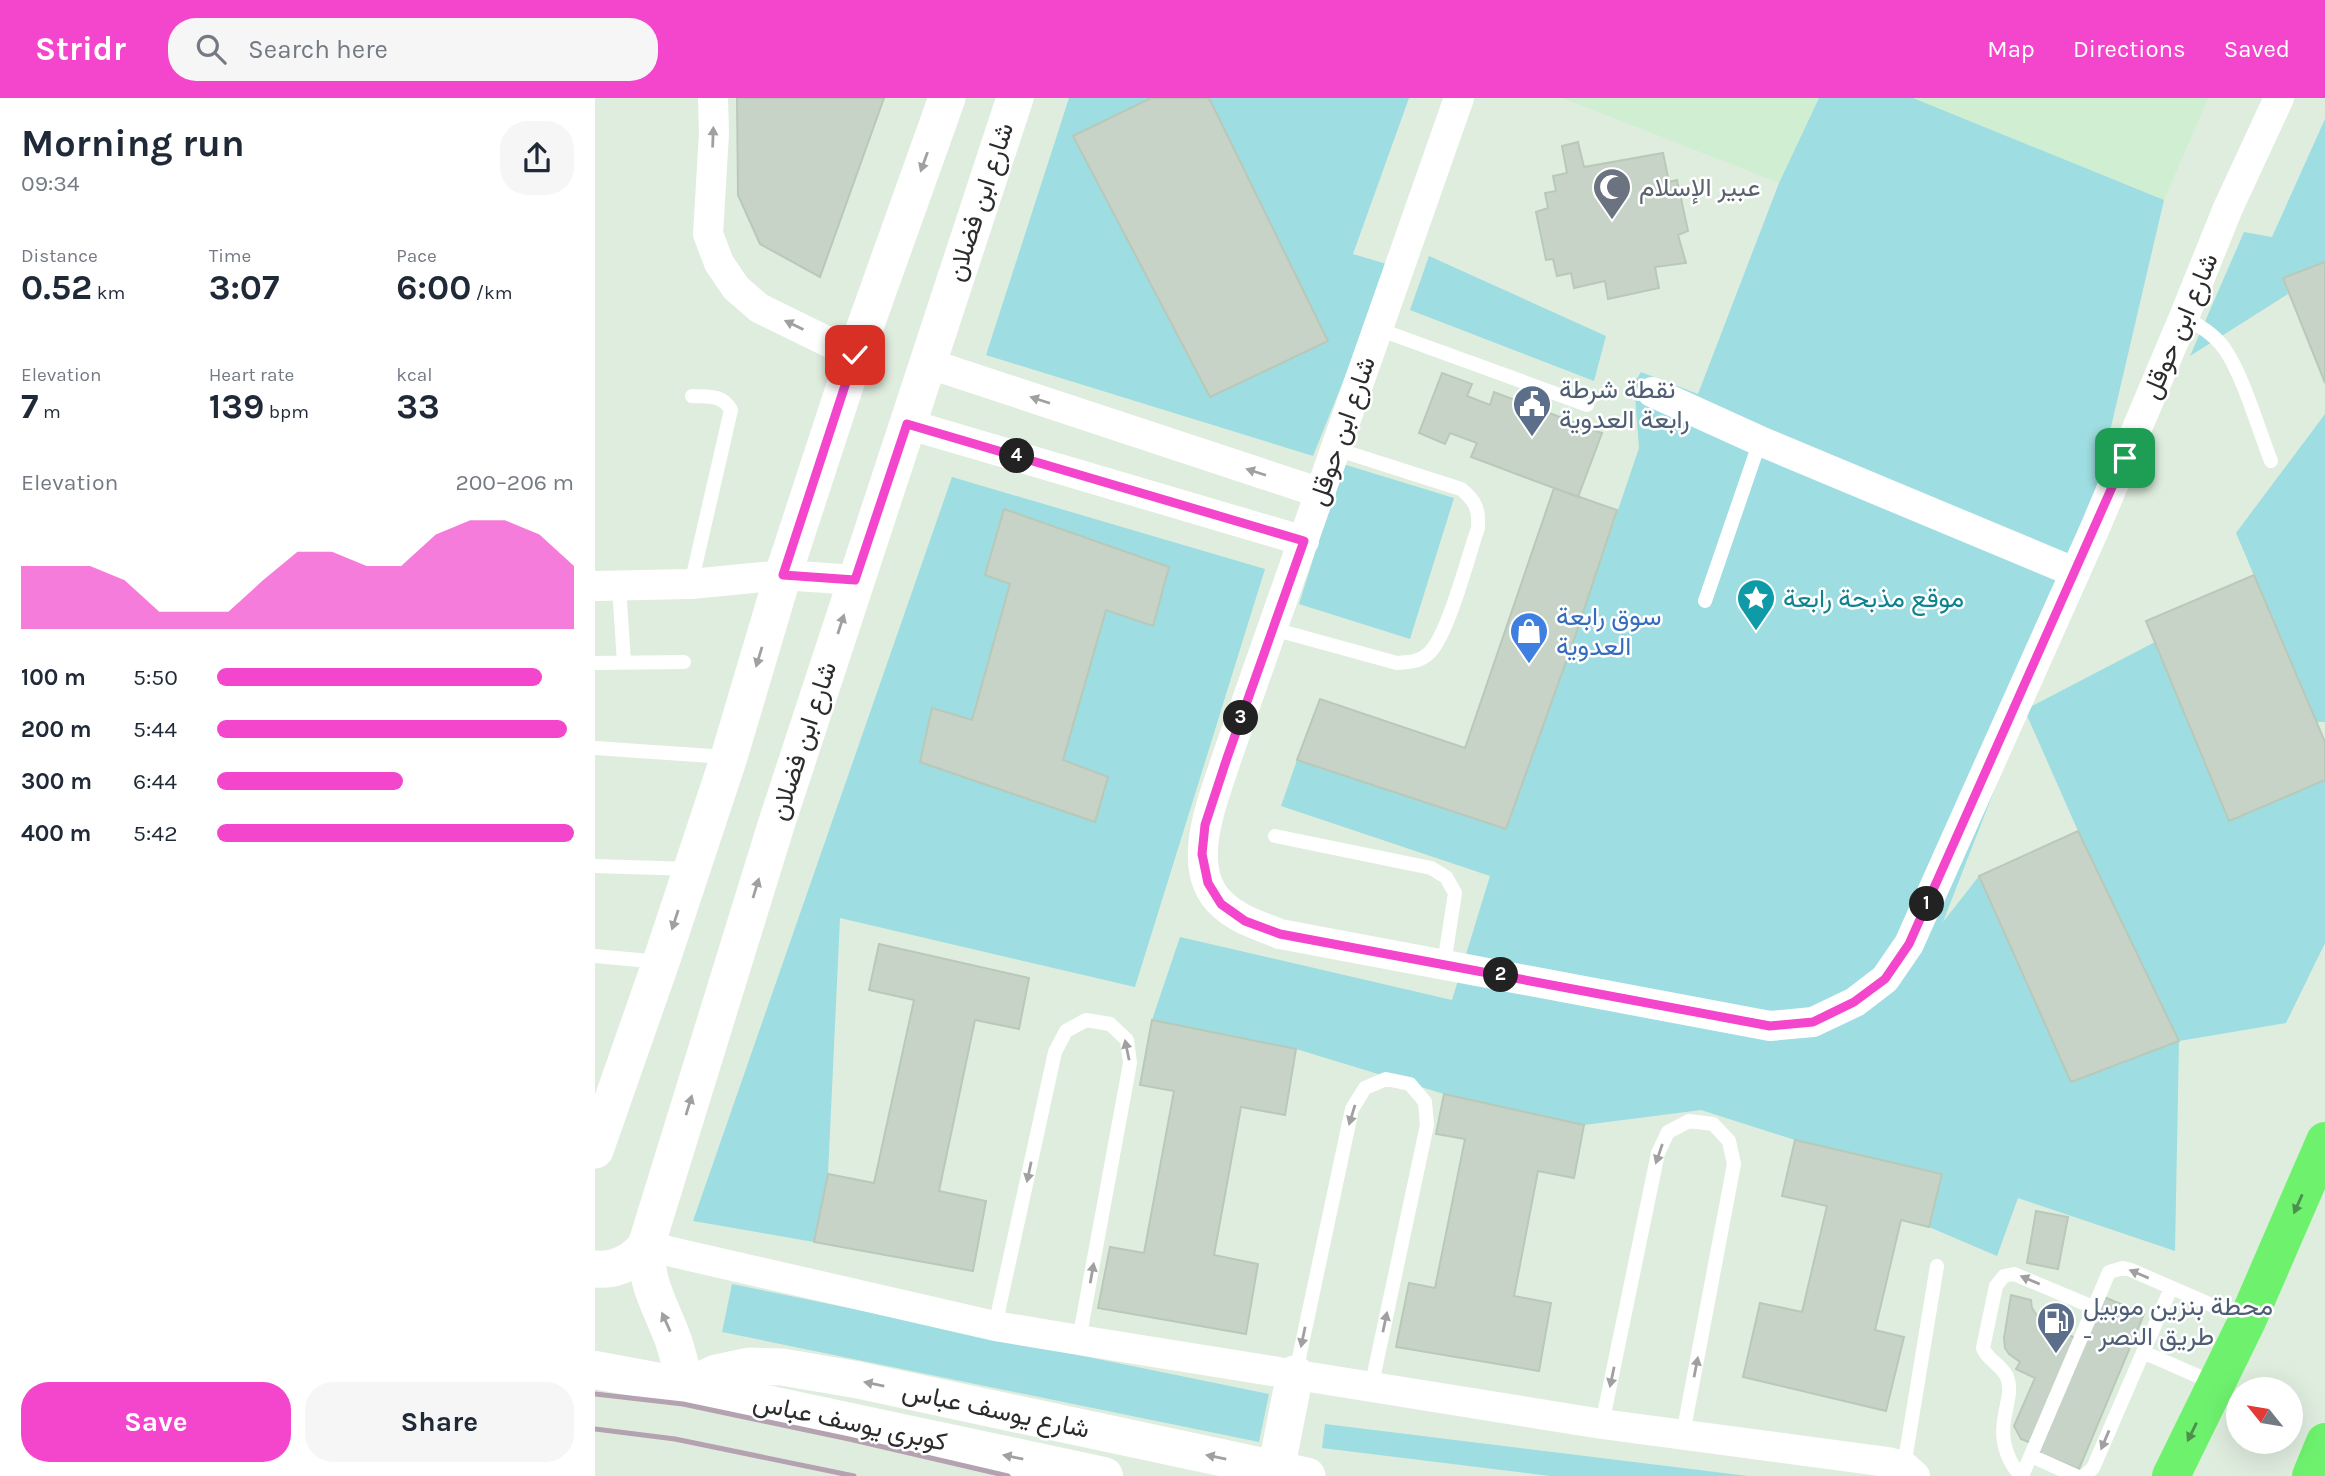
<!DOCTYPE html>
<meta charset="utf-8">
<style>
:root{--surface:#fff;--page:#f6f6f7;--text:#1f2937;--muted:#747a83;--accent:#f346cd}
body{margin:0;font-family:Karla,Vazirmatn,sans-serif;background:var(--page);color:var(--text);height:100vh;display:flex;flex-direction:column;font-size:26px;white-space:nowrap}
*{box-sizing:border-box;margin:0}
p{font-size:23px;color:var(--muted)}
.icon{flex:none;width:38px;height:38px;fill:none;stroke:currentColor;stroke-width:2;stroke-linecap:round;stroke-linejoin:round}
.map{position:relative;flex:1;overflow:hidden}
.panel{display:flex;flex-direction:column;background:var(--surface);width:595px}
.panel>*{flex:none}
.needle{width:46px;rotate:300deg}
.buttons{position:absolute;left:1631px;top:1279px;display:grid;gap:14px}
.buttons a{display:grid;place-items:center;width:77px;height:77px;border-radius:50%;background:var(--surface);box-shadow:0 7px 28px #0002;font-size:35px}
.pin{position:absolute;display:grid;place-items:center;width:60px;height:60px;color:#fff;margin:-30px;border-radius:14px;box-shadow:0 4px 10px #0006}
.km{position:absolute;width:35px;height:35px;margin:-18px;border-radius:50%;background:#222;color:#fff;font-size:19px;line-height:35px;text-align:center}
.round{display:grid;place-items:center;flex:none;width:74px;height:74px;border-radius:28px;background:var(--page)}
.summary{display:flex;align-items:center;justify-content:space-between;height:119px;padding:0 21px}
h1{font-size:38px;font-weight:700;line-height:52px}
.figures{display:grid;grid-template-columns:repeat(3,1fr);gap:10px;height:119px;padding:7px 21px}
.figures div{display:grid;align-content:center}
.figures b{font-size:35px;font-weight:700}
.figures small{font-size:19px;font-weight:400}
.figures p{font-size:19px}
.chart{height:196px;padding:14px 21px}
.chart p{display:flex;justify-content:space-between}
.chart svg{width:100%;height:126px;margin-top:7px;fill:var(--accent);opacity:.7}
.action{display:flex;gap:14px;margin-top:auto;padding:14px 21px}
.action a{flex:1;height:80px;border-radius:28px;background:var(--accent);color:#fff;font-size:28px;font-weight:700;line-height:80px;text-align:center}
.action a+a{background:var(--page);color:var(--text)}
ul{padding:0 21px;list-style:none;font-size:23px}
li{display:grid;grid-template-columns:112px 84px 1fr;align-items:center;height:52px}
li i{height:18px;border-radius:9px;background:var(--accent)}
header{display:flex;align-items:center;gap:42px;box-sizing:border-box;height:98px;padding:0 35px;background:var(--accent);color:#fff}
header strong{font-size:33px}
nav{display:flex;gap:38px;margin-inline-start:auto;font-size:24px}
.search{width:490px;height:63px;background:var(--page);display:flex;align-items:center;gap:18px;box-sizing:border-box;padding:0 24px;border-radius:28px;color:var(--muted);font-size:26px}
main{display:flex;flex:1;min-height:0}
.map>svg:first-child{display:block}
</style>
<header>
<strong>Stridr</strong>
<div class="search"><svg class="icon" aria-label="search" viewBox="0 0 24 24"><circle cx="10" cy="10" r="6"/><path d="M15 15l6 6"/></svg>Search here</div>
<nav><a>Map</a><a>Directions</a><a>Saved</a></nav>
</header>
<main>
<section class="panel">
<div class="summary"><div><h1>Morning run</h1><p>09:34</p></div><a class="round"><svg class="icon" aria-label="share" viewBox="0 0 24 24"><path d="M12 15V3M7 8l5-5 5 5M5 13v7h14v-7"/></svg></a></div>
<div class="figures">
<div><p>Distance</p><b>0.52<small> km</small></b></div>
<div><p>Time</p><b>3:07</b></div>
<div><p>Pace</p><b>6:00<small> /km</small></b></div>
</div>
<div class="figures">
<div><p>Elevation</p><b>7<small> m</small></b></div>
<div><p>Heart rate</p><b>139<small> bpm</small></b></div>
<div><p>kcal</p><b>33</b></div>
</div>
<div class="chart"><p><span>Elevation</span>200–206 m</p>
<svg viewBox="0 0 160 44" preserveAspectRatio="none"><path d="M0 44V22L10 22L20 22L30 27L40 38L50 38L60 38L70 27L80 17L90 17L100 22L110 22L120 11L130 6L140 6L150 11L160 22V44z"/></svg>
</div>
<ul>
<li><b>100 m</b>5:50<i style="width:91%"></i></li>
<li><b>200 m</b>5:44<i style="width:98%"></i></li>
<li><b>300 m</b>6:44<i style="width:52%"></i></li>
<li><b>400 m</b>5:42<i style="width:100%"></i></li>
</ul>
<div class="action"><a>Save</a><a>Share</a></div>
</section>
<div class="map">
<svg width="1730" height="1378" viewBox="0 0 1730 1378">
<rect width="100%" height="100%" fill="#dfeddf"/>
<path fill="#cfeed2" d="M968,0H1224L1184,85Z
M1318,0H1613L1569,102Z"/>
<path fill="#9edde1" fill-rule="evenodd" d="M474,0H556L478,39L616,299L733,243L614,0H814L758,156L795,167L718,358L391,257Z
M1224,0H1318L1569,102L1481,479L1431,611L1560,544L1634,723L1730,682V845L1691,925L1584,943L1580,1153L1423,1100L1402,1158L1334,1129L1346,1075L1200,1042L1106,1012L989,1027L849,996L701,951L557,922L585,839L857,902L895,778L686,708L702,662L911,730L982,533L1044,350L1039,285L1046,274L1103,296L1184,85ZM1430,613L1483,733L1583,943L1384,778L1348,824Z
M1730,21V164L1688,180L1693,196L1595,258L1649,134L1677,139Z
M834,158L1011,238L999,283L815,212Z
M1730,316V624H1721L1641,435Z
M748,366L859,400L815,541L704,506Z
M357,379L670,471L540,889L245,820L233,1076L219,1144L98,1123Z
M137,1186L674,1296L664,1344L127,1234Z
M730,1326L1153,1378H955L727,1350Z"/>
<path fill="#c7d3c7" stroke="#b8c9b9" stroke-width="2" d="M142,0H289L225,179L165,146L143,97Z
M556,0H614L733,243L615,299L478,38Z
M983,44L989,69L1068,55L1074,84L1082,82L1093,133L1083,137L1091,165L1060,169L1064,190L1013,201L1010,183L979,190L976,175L962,178L958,161L951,162L941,114L953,110L950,95L961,93L958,78L972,75L967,48Z
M1730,164V285L1688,180Z
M847,275L877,286L872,298L895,307L899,294L1007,335L983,399L876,359L882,345L855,335L850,346L824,335Z
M959,390L1022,412L982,533L911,731L702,662L725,601L870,650Z
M409,411L574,469L558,528L511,512L468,662L513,679L500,724L325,664L337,610L377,622L415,486L390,477Z
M1659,477L1730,644V682L1634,723L1551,523Z
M1483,733L1584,943L1476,984L1384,778Z
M284,846L434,880L424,931L380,922L344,1093L391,1103L378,1173L219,1144L233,1076L279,1085L319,902L274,892Z
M557,922L701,951L690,1017L646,1009L619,1157L663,1166L651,1236L503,1210L515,1149L549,1155L579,993L545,987Z
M849,996L989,1027L979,1080L943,1073L919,1198L956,1205L944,1273L801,1249L814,1185L840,1190L870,1041L841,1036Z
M1200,1042L1347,1076L1334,1129L1306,1122L1280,1232L1309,1239L1291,1313L1148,1279L1165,1205L1207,1214L1232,1108L1187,1098Z
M1441,1113L1473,1119L1463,1171L1432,1165Z
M1416,1197L1436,1202L1437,1210L1444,1221L1480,1240L1436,1345L1426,1341L1419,1328L1440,1280L1421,1271L1425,1264L1414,1256L1410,1250L1409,1240Z
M1509,1199L1549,1216L1484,1371L1443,1355Z"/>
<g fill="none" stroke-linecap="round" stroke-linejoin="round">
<path stroke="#fff" stroke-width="14" d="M1589,219C1603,227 1619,236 1629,250C1648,277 1663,330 1676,363
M783,231L992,307
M96,486L136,312C127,296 113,299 97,298
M24,488L29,565
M1110,503L1165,343
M678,531L802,565C814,564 824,564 833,556C853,539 873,458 883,430C884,411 881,403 866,391L741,351
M0,565L89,564
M0,650L131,659
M680,738L836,770L851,779L860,795L849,866
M0,768L95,771
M0,858L65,864
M400,1228L460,954L471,933L491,922L515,926L532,942L535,965L484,1242
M1548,1254L1621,1286
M701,1274L757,1011L770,990L791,981L815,986L830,1004L832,1027L776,1290
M1007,1326L1063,1055L1073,1034L1094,1023L1118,1026L1134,1043L1139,1066L1088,1336
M1436,1358L1481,1378
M1309,1368L1342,1168
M1426,1378C1410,1360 1405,1340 1410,1317C1412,1304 1417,1292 1412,1279C1406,1266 1392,1262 1388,1250L1401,1188L1409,1178L1419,1176L1498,1209
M1427,1378L1514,1174L1528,1170L1536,1172L1651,1222
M1489,1378L1498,1370L1576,1190"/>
<path stroke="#fff" stroke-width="30" d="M118,0L119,35L113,136L124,165L141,190L164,210L260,257
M864,0L632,659C619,700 587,772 628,807C644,822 665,828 685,836L1175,928L1218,924L1260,904L1290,881L1314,846L1500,430L1589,219L1633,110L1684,0
M332,265L726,395
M1057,294L1165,343L1479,474
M312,326L709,443
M0,488L96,486L188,477L260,482
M51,1148L400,1228L484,1242L1007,1326L1293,1364L1309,1368L1320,1378"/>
<path stroke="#fff" stroke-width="37" d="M420,0L182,724L51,1148C51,1185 63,1203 76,1236C83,1253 86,1272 91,1289L121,1275L154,1268L187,1269L263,1282L712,1378
M0,1052L66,864L134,659L188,477L260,257L352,0
M0,1171C21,1173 38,1164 51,1148
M681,1372L700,1276"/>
<path stroke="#fff" stroke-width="38" d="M0,1272L91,1289L509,1378"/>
<path stroke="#6ef26e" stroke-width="38" d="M1576,1378L1652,1223L1730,1043
M1716,1378L1730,1344"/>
<path stroke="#b5a2b0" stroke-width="5" d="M0,1296L88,1306L254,1341L413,1378
M0,1331L80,1341L259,1378"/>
</g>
<defs><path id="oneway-solid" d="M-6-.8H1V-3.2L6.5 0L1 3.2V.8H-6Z" transform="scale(1.75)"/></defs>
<g fill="#a0a0a0">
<use href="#oneway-solid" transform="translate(118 39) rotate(-88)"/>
<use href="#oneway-solid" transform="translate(329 64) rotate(110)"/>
<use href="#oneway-solid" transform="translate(199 227) rotate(-154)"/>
<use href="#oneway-solid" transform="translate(445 302) rotate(-162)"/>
<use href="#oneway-solid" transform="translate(661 374) rotate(-162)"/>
<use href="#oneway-solid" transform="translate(246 526) rotate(-72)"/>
<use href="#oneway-solid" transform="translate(164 559) rotate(107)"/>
<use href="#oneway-solid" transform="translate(161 790) rotate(-73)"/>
<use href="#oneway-solid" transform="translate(80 822) rotate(108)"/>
<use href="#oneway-solid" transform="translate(532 952) rotate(-102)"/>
<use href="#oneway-solid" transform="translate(94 1007) rotate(-73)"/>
<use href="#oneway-solid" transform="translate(757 1017) rotate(107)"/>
<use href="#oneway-solid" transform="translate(1064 1056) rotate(109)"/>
<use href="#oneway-solid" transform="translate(434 1074) rotate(102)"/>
<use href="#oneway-solid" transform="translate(497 1175) rotate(-80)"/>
<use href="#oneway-solid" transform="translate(1544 1176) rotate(-157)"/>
<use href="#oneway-solid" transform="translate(1435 1182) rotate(-157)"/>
<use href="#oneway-solid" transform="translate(71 1224) rotate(-114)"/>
<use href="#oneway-solid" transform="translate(790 1224) rotate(-78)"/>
<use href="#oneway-solid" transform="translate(708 1239) rotate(102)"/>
<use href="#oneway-solid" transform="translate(1101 1269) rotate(-79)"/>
<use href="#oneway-solid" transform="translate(1017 1279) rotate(102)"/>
<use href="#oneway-solid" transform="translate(279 1286) rotate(-168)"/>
<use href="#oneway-solid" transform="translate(1510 1342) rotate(113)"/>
<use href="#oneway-solid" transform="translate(418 1359) rotate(-168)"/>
<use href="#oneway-solid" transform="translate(621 1359) rotate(-168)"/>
</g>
<g fill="#4d8f4d">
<use href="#oneway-solid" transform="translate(1703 1106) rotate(114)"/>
<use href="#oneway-solid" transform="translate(1597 1334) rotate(116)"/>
</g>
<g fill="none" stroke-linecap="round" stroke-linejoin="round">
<defs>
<path id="route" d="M260,257L188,477L260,482L312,326L709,443L632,660L610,727L607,756L613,785L626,806L650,823L685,836L1175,928L1218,924L1259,904L1290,881L1314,846L1530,360"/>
</defs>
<use href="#route" stroke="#fff" stroke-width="14"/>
<use href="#route" stroke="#f346cd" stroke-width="9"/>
</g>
<defs>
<symbol id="mosque-pin" viewBox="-11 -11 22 30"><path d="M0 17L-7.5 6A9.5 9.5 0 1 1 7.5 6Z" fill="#6b7280" stroke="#fff"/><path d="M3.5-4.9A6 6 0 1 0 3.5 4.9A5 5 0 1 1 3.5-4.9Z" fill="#fff"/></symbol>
<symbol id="civic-pin" viewBox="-11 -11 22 30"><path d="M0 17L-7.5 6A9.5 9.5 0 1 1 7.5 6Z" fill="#5c6f8a" stroke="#fff"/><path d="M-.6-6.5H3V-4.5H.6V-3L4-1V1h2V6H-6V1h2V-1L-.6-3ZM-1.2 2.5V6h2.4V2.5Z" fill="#fff"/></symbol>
<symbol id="sight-pin" viewBox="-11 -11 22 30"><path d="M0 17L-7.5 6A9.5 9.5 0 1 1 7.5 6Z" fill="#0f9aa8" stroke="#fff"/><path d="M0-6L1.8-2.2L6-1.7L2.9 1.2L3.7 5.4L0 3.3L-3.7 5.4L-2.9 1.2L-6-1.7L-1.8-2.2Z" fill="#fff"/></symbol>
<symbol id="shop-pin" viewBox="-11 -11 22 30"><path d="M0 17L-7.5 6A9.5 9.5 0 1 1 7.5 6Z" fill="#3f7fe0" stroke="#fff"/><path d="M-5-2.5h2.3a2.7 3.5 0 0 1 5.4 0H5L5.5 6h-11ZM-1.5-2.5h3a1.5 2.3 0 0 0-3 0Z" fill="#fff"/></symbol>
<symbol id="fuel-pin" viewBox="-11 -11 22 30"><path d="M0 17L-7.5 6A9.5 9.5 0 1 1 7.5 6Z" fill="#5c6f8a" stroke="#fff"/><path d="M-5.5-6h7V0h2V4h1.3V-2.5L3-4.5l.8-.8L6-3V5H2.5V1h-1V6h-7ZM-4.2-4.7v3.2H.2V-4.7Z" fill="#fff"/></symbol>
</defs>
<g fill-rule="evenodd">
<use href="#mosque-pin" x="995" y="67" width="44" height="60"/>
<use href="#civic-pin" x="915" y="284" width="44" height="60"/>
<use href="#sight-pin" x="1139" y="478" width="44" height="60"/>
<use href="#shop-pin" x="912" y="511" width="44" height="60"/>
<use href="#fuel-pin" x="1439" y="1201" width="44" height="60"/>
</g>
<g text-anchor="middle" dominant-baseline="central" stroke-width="5" stroke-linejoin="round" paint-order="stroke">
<g font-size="26" fill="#5b616d" stroke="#fff" text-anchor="start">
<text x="1044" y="89">عبير الإسلام</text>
</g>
<g font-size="26" fill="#2c2c2c" stroke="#fff">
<text transform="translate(385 104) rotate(-72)">شارع ابن فضلان</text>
<text transform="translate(1585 228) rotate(-67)">شارع ابن حوقل</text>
<text transform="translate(747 333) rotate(-71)">شارع ابن حوقل</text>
<text transform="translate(208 643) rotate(-72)">شارع ابن فضلان</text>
<text transform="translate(401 1312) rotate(12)">شارع يوسف عباس</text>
<text transform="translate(255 1324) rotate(12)">كوبرى يوسف عباس</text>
</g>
<g font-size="26" fill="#4e5e75" stroke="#fff" text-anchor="start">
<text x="964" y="291">نقطة شرطة<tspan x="964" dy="30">رابعة العدوية</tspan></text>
<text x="1488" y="1208">محطة بنزين موبيل<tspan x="1488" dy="30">- طريق النصر</tspan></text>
</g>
<g font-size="26" fill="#0d838f" stroke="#fff" text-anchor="start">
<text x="1188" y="500">موقع مذبحة رابعة</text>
</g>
<g font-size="26" fill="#366cbe" stroke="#fff" text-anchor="start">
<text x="961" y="518">سوق رابعة<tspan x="961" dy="30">العدوية</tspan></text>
</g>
</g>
</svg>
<div class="buttons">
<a><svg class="needle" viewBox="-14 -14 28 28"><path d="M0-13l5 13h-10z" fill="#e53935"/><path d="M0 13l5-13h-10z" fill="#747a83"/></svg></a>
</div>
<div class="pin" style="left:1530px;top:360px;background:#1e9e55"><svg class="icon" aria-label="arrive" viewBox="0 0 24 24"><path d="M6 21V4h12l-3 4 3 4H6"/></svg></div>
<div class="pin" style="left:260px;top:257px;background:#d93025"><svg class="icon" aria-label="check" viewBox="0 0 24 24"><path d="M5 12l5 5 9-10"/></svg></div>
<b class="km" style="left:1332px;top:806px">1</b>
<b class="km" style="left:906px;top:877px">2</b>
<b class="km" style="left:646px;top:620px">3</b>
<b class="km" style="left:422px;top:358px">4</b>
</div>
</main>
